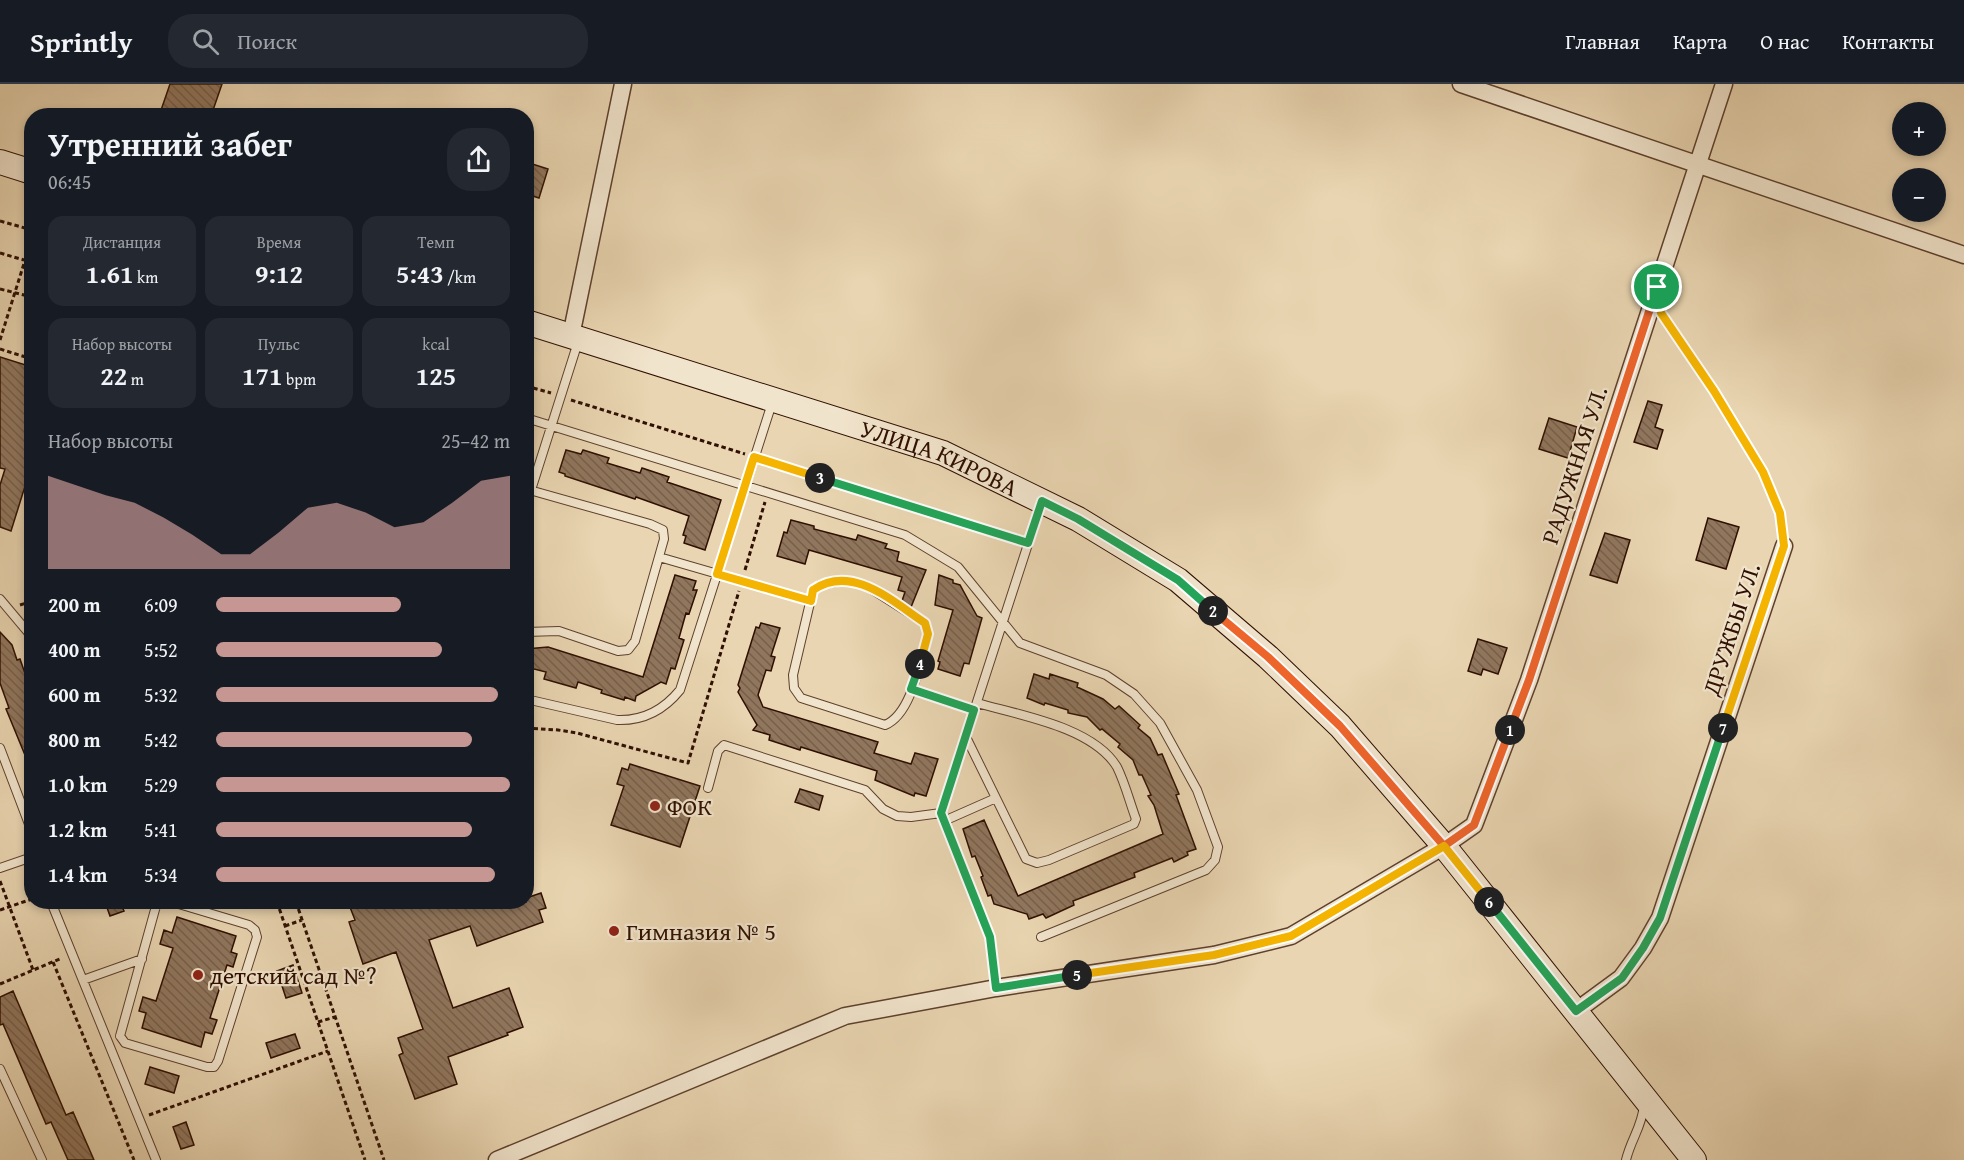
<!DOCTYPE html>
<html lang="ru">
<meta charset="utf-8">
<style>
:root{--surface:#171b24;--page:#242831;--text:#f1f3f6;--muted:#9ea1a6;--line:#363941;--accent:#c59692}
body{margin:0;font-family:"Gentium Book Plus",serif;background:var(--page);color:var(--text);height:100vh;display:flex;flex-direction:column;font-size:22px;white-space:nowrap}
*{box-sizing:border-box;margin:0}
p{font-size:20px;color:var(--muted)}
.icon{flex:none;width:33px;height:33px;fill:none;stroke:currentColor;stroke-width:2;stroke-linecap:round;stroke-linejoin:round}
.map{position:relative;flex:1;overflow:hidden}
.sheet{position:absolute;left:24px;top:24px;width:510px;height:801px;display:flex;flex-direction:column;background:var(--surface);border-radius:24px;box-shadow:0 3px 9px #0003}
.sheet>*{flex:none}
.controls{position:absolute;left:1892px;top:18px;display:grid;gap:12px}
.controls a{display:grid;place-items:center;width:54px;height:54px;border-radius:50%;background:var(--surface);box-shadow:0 3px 9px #0003;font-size:30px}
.pin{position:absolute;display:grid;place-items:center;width:51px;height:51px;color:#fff;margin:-26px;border:3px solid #fff;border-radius:50%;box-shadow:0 2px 6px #0007}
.km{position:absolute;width:30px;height:30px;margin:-15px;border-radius:50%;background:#222;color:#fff;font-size:16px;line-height:30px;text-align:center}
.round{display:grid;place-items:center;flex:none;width:63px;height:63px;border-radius:24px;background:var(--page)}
.headline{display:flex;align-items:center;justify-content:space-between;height:102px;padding:0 24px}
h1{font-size:33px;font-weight:700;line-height:45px}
.metrics{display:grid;grid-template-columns:repeat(3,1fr);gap:9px;height:102px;padding:6px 24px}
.metrics div{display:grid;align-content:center;border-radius:15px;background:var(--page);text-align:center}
.metrics b{font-size:26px;font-weight:700}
.metrics small{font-size:16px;font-weight:400}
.metrics p{font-size:16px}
.chart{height:168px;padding:12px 24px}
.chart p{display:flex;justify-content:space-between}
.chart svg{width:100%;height:108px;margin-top:6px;fill:var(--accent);opacity:.7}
ul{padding:0 24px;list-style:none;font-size:20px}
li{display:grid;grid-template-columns:96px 72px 1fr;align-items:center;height:45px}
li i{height:15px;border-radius:8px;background:var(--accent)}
header{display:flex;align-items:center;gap:36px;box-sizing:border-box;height:84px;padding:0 30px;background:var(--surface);border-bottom:2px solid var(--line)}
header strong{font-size:28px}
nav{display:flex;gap:33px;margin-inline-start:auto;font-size:21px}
.search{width:420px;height:54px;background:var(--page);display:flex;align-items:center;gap:15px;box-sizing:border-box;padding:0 21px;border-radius:24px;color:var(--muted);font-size:22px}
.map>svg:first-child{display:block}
</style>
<header>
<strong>Sprintly</strong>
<div class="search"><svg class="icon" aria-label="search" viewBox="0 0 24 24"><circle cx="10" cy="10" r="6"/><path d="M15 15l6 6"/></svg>Поиск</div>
<nav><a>Главная</a><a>Карта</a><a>О нас</a><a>Контакты</a></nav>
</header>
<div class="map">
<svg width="1964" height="1076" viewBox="0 0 1964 1076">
<defs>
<pattern id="building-back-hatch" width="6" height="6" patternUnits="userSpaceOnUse" patternTransform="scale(1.5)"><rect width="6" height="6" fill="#90765d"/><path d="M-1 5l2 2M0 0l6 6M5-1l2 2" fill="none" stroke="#765f4a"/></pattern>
</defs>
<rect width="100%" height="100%" fill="#e9d5b1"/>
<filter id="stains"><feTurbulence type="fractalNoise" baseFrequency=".00333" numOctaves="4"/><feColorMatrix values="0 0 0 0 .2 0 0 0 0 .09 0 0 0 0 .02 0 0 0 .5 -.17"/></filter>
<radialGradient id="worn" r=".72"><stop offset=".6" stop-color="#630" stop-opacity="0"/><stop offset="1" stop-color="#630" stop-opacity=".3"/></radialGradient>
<path fill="url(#building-back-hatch)" stroke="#2f0f01" stroke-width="1.5" d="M170,0H222L211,32H159Z
M526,78L548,85L539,114L526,110Z
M0,273L32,283V380L11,447L0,443V401L5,385L0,384Z
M1648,317L1662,321L1655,343L1663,346L1657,365L1634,358Z
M1549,334L1577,343L1568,374L1539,365Z
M566,366L581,370L583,366L609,374L607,379L640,389L642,384L669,393L667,398L721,416L705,466L684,459L686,452L683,451L689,432L636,413L635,415L565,392V390L559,388Z
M1708,434L1739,443L1726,485L1696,476Z
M791,436L814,442V445L856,456L858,451L887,460L885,464L899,468L897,477L926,486L911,523L902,517L905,508L898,506L902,493L809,466L805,480L777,472L784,448L787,449Z
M1605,449L1630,456L1617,499L1590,491Z
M675,491L696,497L693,506H697L689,530L686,529L679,554L684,556L675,585L671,584L666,600L661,598L636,612L635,617L625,613L624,616L601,609L602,606L578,598L576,604L544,595L546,588L526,583V565L548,563L643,593Z
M939,491L953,496V499L960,501L977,532L982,534L969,580L964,579L960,592L938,585L940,578L938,577L953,526L935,521Z
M761,539L780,544L771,572L775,573L771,587L766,586L758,611L763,623L878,658L874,669L911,680L915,669L938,675L926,712L915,709L914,712L875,696L877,687L801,663L800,666L769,656L770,651L753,646L757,641L738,608L740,604L738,601L756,543L759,544Z
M0,548L12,561L17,576L20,575L28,598L25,600L32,616V688L6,625L9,624L0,599Z
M1478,555L1507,564L1498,590L1483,585L1481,591L1468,587Z
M1034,590L1049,595L1050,590L1078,599L1077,603L1103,615L1115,625L1119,622L1140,641L1138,644L1150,654L1158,671L1162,670L1179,710L1176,711L1196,765L1187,768L1188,771L1174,778L1172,774L1134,789L1135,793L1073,817L1074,821L1046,834L1043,830L1029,835L1027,830L994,820L991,811L988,812L981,793L983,792L975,772L972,773L963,745L984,736L1018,812L1163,750L1154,721L1148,712L1151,711L1142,691H1139L1133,676L1118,663L1120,660L1102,645L1100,646L1087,633L1068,629V626L1045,619L1044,621L1027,614Z
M630,680L700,702L680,763L611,741L624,702L617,700L622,684L628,686Z
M800,705L823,712L819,726L795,718Z
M541,809L546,824L539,826L543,838L477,862L470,842L429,856L453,924L509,904L523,943L507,949L508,951L448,973L457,1000L415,1015L399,971L403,969L398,954L423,945L396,868L363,880L349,838L355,836L348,818H526V814Z
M105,818H120L124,827L110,832Z
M177,833L236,852L231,868L237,870L233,883L227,881L210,934L217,936L212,950L205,948L201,963L142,944L146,929L139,927L143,913L156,917L173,864L160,860L164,846L172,849Z
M293,881L302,909L286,914L277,887Z
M13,907L66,1031L73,1028L94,1076H68L51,1038L46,1040L3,940L0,941V913Z
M295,950L300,964L271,974L266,959Z
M150,983L179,992L174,1009L145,1000Z
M186,1038L194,1061L181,1065L173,1043Z"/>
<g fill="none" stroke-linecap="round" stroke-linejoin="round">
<defs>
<path id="service" d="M526,334L905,451L958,483L1020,559L1106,591L1134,610L1160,639L1197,706L1218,763L1215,776L1206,786L1041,853
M526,405L650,440L663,446L664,455L635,557L628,566L618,567L559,547L526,548
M531,406L578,258
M659,473L811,517
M845,496L865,501L925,539L928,550C920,577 912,630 885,641L801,614L794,604L793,591L813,506L820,501Z
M0,515L32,553
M911,605L974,626
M526,615L617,636C643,637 663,627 680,606L773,316
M966,653L1026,775L1037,779L1049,776L1134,740L1136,735C1130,719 1125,699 1117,683C1093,643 1019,631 977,619
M0,664L32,748
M708,704L718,667L724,661L865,706L883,725L897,732L911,733L941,729
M944,737L996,714
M0,784L32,773
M51,818L156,1076
M83,896L142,875
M996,904L990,853L941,729L1041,420
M120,952L125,959L207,983H214L218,977L257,853L255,846L249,841L172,818
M120,952L156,822L163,818
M0,985L42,1076
M1626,1076C1631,1055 1642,1043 1644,1021"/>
<path id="minor" d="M1461,0L1964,171
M571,252L623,0
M1576,927L1621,894L1643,864L1660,834L1784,462
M497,1076L845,932L996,904L1214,871L1291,852L1444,762L1474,741L1529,596L1724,0"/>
<g id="secondary">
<path d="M0,78L32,88"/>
<path id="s1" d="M526,238L943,369L1078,435L1178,496L1268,573L1340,642L1444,762L1694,1076"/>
</g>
</defs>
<use href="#service" stroke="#5e402d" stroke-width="10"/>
<use href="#minor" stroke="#5e402d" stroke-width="19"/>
<use href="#secondary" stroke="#2f0f01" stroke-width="26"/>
<path stroke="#2f0f01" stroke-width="3" stroke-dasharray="4.5 3" stroke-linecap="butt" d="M0,137L32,146
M0,169L24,176
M0,205L32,213
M1663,233C1689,272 1716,310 1740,349C1758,380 1777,410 1782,446
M0,256L32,154
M0,265L32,275
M526,302L551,309
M571,316L745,370
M766,377L1017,456
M745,486L765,418
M20,521L32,517
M526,644L558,646L577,649L688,679L739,507
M0,797L33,886
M277,818L365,1076
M296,818L384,1076
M0,826L32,815
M285,842L302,836
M53,878L134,1076
M0,900L62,874
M318,938L335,933
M149,1031L328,967"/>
<use href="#service" stroke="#f1e4cc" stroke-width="8"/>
<use href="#minor" stroke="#f1e4cc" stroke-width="16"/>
<use href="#secondary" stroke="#f1e4cc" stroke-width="24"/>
</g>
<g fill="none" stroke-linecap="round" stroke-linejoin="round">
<defs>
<path id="split-1" d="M1510,646L1529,596L1657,203"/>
<path id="split-2" d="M1213,527L1268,573L1340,642L1444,762L1474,741L1510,646"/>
<path id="split-3" d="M820,394L1028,459L1042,417L1078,435L1178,496L1213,527"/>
<path id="split-4" d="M820,394L754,373L717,490L811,517L813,506C852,479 893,518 925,539L928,550L920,580"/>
<path id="split-5" d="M920,580L911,605L974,626L941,729L990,853L996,904L1077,891"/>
<path id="split-6" d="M1077,891L1214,871L1291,852L1444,762L1489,818"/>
<path id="split-7" d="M1489,818L1576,927L1622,894L1643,864L1660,834L1723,644"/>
<path id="split-8" d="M1657,203L1661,229L1714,307L1763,388L1780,429L1784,462L1723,644"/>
</defs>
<use href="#split-1" stroke="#fff" stroke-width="12"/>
<use href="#split-2" stroke="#fff" stroke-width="12"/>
<use href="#split-3" stroke="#fff" stroke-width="12"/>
<use href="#split-4" stroke="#fff" stroke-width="12"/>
<use href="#split-5" stroke="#fff" stroke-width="12"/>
<use href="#split-6" stroke="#fff" stroke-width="12"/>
<use href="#split-7" stroke="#fff" stroke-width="12"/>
<use href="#split-8" stroke="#fff" stroke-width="12"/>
<use href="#split-1" stroke="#f0652b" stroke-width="8"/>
<use href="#split-2" stroke="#f0652b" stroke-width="8"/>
<use href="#split-3" stroke="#22a559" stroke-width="8"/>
<use href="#split-4" stroke="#f5b400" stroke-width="8"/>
<use href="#split-5" stroke="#22a559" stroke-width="8"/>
<use href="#split-6" stroke="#f5b400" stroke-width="8"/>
<use href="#split-7" stroke="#22a559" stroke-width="8"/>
<use href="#split-8" stroke="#f5b400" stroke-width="8"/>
</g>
<g fill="#8f2418" stroke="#f1e4cc" stroke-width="2">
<circle cx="655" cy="722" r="6"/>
<circle cx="614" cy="847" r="6"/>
<circle cx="198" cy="891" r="6"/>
</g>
<g text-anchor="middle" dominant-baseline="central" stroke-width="4.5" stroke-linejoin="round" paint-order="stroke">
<g font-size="24" fill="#2f0f01" stroke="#f1e4cc">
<text stroke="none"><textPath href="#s1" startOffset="435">УЛИЦА КИРОВА</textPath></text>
<text transform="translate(1574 381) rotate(-72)">РАДУЖНАЯ УЛ.</text>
<text transform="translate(1731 545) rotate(-72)">ДРУЖБЫ УЛ.</text>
</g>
<g font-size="24" fill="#2f0f01" stroke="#f1e4cc" text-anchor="start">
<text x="667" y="722">ФОК</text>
<text x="626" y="847">Гимназия № 5</text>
<text x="210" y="891">детский сад №?</text>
</g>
</g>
<rect width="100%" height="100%" filter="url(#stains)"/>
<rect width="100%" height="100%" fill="url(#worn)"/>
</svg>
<div class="controls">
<a>+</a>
<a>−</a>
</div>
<div class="pin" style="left:1657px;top:203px;background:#1e9e55"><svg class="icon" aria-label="arrive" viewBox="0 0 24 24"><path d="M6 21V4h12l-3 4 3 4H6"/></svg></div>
<b class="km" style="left:1510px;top:646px">1</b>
<b class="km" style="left:1213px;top:527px">2</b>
<b class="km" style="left:820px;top:394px">3</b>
<b class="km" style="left:920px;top:580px">4</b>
<b class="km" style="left:1077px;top:891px">5</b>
<b class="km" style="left:1489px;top:818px">6</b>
<b class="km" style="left:1723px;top:644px">7</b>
<section class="sheet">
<div class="headline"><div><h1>Утренний забег</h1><p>06:45</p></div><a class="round"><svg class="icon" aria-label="share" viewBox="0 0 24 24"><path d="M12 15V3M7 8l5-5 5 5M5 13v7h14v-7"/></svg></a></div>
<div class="metrics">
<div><p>Дистанция</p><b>1.61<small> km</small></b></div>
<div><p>Время</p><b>9:12</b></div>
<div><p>Темп</p><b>5:43<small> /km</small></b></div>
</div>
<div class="metrics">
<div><p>Набор высоты</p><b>22<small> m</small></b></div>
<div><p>Пульс</p><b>171<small> bpm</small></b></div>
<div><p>kcal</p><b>125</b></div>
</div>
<div class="chart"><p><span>Набор высоты</span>25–42 m</p>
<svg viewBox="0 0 160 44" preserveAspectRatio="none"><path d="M0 44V6L10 10L20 14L30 17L40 23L50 30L60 38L70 38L80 29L90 19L100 17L110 21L120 27L130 25L140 17L150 8L160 6V44z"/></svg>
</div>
<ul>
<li><b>200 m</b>6:09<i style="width:63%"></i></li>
<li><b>400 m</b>5:52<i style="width:77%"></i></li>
<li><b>600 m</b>5:32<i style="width:96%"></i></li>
<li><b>800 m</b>5:42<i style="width:87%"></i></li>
<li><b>1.0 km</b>5:29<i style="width:100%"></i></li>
<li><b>1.2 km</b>5:41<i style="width:87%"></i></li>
<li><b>1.4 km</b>5:34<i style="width:95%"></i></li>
</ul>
</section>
</div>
